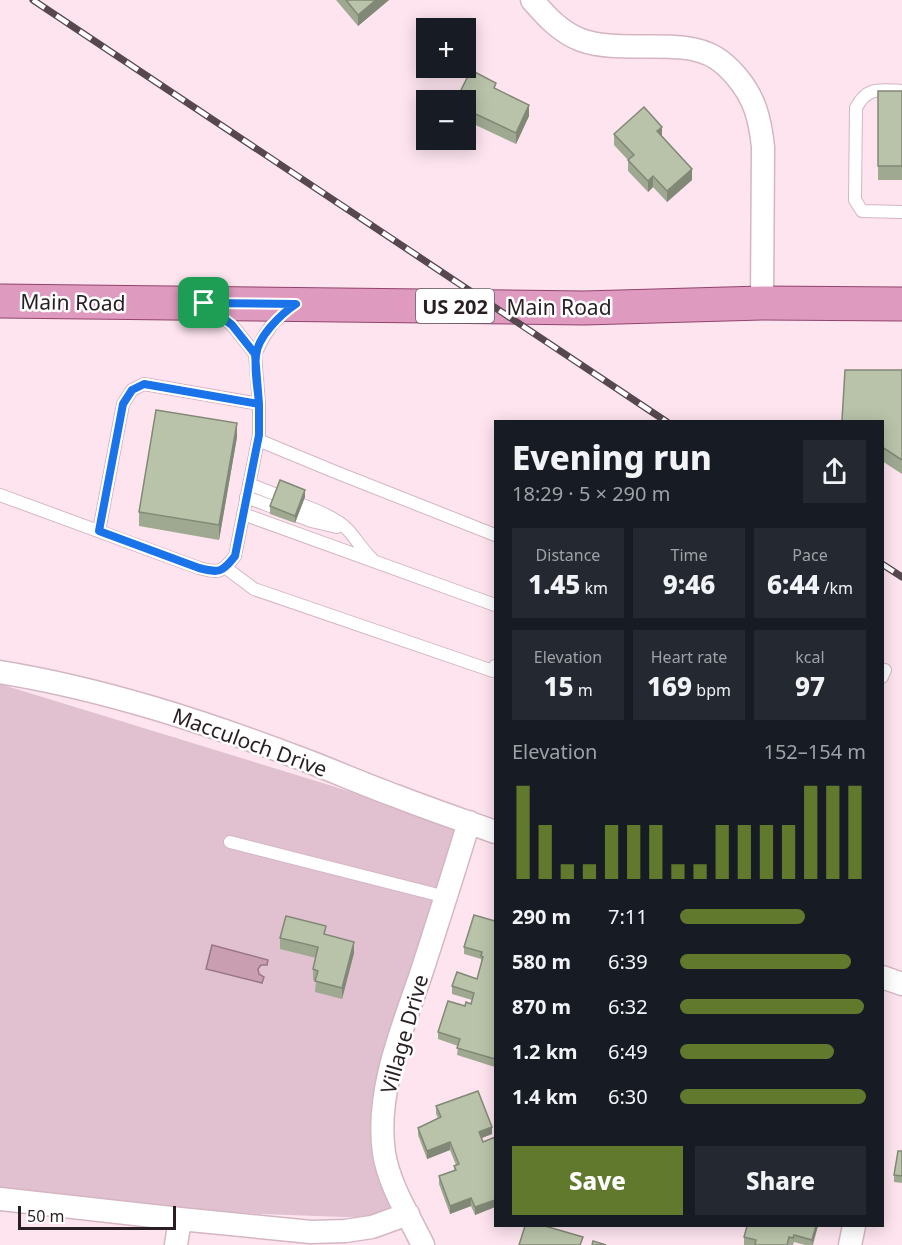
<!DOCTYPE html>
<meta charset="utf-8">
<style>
:root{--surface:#171b24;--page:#242831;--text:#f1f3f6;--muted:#9ea1a6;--accent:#60792c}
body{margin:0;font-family:"Noto Sans",sans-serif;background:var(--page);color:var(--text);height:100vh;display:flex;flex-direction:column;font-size:22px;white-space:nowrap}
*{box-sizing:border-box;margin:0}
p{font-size:20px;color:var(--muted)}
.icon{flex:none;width:33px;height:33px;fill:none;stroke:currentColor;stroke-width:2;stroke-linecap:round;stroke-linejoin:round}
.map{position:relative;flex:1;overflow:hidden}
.side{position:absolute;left:494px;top:420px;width:390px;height:807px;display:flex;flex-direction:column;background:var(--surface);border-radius:0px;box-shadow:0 3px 15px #0003}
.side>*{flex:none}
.fabs{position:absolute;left:416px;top:18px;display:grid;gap:12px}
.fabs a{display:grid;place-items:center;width:60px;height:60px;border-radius:0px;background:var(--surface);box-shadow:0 3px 15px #0003;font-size:30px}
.scale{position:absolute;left:18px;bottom:15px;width:158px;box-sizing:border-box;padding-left:6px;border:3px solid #291e23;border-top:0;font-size:16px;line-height:21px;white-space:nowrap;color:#291e23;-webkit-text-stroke:4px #fff;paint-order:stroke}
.pin{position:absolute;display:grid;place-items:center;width:51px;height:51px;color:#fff;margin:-26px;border-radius:12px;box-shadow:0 3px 9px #0006}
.round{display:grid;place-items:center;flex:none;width:63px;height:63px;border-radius:0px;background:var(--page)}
.headline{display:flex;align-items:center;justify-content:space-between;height:102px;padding:0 18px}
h1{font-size:33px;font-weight:800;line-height:45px}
.stats{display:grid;grid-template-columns:repeat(3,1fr);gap:9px;height:102px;padding:6px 18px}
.stats div{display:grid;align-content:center;border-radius:0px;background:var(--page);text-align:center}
.stats b{font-size:26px;font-weight:800}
.stats small{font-size:16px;font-weight:400}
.stats p{font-size:16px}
.chart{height:168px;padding:12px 18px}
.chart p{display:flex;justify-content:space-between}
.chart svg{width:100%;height:108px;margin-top:6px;stroke:var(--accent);stroke-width:6}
.button{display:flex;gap:12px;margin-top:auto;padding:12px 18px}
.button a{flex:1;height:69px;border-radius:0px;background:var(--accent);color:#fff;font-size:24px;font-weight:800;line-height:69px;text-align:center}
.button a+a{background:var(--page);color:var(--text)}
ul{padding:0 18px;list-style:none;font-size:20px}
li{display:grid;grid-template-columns:96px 72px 1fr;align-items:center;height:45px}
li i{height:15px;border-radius:8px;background:var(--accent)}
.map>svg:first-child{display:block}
</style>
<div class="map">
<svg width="902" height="1245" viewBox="0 0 902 1245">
<rect width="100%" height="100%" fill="#fde4ef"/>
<path fill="#e1c0cf" d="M0,684L469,828L388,1126L400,1219L17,1205L0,1203Z"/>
<path fill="#c99eb1" stroke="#997886" stroke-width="1.5" d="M212,945L268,960L267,965H261L258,969L259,974L264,977L262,983L206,969Z"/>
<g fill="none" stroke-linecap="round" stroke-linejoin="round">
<defs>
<path id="service" d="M902,91C880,90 867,86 856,108L855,200L862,211L902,212
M213,310L232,325L255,354
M258,440L333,471L495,535
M249,484L277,495
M0,495L199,568C219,573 222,573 235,556L259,435V404L255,354L263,338L273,323L287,310
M246,497L273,507
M302,505C316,510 338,519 348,530C357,540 363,551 373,560
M243,514L495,605
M298,516L311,521L337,527
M99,531L123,404L132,390L144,384L259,404
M226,568L254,589L493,671L495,666
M882,677L885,670
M230,842L446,897"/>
<path id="minor" d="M532,0C546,16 560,32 581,40C622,55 682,36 716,58C724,63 730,69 736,76C755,98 760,119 763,147L762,303
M0,672C104,689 205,722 302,759C334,771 365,785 396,796C429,809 462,820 495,832
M882,977L902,984
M0,1199L180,1219L311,1232L345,1231L372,1227L408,1214
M176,1245L180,1219
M423,1245C409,1216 389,1185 384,1153C375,1092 403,1027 422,971C438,921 454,872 469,822
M850,1245L854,1226"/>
<path id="primary" d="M0,301L584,308L762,303L902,304"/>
</defs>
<use href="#service" stroke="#d4b6c3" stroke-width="14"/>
<use href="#minor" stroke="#d4b6c3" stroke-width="25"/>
<use href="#primary" stroke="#92436c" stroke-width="35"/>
<use href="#service" stroke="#fff" stroke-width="12"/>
<use href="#minor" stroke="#fff" stroke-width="22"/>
<use href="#primary" stroke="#df9abf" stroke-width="33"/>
<defs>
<path id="rail" d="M33,0L667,422
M882,564L902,577"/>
</defs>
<use href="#rail" stroke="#56484e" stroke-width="7"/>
<use href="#rail" stroke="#fff" stroke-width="4.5" stroke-dasharray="14" stroke-linecap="butt"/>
</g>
<path fill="#9fa891" d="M336,0H389L358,26Z
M496,89L529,116L516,144L465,120V100Z
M878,91H902V180H878Z
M614,134L662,136L692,180L667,202L653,187L648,192L628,171V160L614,145Z
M845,370H902V474L882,461V422H842Z
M237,437L219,540L139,526V512Z
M305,497L295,523L270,514V506Z
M495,921V1067L457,1055L458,1046L438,1039V1032L465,1006L471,1004L472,1000L452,994V986L477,979L481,964V959L464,954V947Z
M326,935L354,953L342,999L315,992L316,981L313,980V969L316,958L280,949V938Z
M436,1106L492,1134L482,1138L483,1142L495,1137V1207L475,1215L471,1206L450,1214L439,1184V1176L454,1170V1166L456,1165L450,1150L427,1159L418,1135V1128L438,1118L436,1114Z
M902,1151V1183L894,1182V1175Z
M818,1226L813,1245H805L794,1242L793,1245H744V1237Z"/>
<path fill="#828876" d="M376,0H389L358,26V15Z
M529,105V116L516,144V133Z
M662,127V138L657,131Z
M692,169V180L667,202V191Z
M653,176V187L648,192V181Z
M237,423V437L219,540V525Z
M305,490V497L295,523V516Z
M354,942V953L342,999V988Z
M492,1127V1134L479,1139V1132Z
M450,1142V1150L427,1159V1151Z
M471,1198V1206L450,1214V1206Z
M495,1200V1207L475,1215V1207Z
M816,1226H818L812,1245V1240Z"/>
<path fill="#b9c3a9" stroke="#828876" stroke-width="1.5" d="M346,0H376L358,15Z
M471,70L496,83L494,88L529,105L516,133L465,109V100H456Z
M878,91H902V166H878Z
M644,107L662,127L657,131L692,169L667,191L653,176L648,181L628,160L634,155L614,134Z
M845,370H902V460L882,447V422H844L842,420Z
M156,410L237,423L219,525L139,512Z
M280,480L305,490L295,516L270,506Z
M474,915L495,921V1059L457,1048L460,1039L438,1032L448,1001L465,1006L466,1002L471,1004L474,993L452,986L457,972L477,979L483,957L481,956L482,952L464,947Z
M286,916L326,926L324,934L354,942L342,988L315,981L318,971L313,969L318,947L280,938Z
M478,1091L492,1127L479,1132L483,1142L495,1137V1200L475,1207L471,1198L450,1206L439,1176L456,1170L454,1166L459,1164L450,1142L427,1151L418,1128L441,1117L436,1106Z
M898,1151H902V1176L894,1175Z
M525,1226H545L583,1237L580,1245H519Z
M747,1226H816L812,1240L794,1235L793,1238L789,1237L787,1245H755L756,1240L744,1237Z
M593,1241L606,1245H592Z"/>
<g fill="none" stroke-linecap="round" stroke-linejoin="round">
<defs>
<path id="route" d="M204,303L232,325L255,354L259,404V435L235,556C222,573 219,573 199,568L99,531L123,404L132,390L144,384L259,404C258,389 254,372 256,356C257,337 281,314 296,304L204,303"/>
</defs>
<use href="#route" stroke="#fff" stroke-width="12"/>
<use href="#route" stroke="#1a73e8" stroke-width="8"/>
</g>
<g text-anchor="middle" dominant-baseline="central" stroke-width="5" stroke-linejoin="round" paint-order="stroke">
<rect fill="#fff" stroke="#696265" stroke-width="1.5" x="416" y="289" width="78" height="34" rx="4.5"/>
<g font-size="20" font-weight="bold" fill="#291e23">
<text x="455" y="306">US 202</text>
</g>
<g font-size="21" fill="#291e23" stroke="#fff">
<text transform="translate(73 302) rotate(1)">Main Road</text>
<text x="559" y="307">Main Road</text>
<text transform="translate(250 742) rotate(20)">Macculoch Drive</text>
<text transform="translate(404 1034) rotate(-74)">Village Drive</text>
</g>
</g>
</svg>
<div class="fabs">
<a>+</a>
<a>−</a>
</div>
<div class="scale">50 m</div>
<div class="pin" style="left:204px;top:303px;background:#1e9e55"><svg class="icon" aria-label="arrive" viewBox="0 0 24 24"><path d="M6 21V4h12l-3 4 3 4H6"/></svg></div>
<section class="side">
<div class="headline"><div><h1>Evening run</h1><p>18:29 · 5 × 290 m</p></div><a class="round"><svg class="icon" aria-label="share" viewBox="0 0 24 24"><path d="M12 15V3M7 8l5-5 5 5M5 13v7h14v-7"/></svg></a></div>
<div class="stats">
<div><p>Distance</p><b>1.45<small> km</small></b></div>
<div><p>Time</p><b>9:46</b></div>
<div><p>Pace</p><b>6:44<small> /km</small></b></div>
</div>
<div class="stats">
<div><p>Elevation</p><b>15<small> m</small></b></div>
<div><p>Heart rate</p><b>169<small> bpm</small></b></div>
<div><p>kcal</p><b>97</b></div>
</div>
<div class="chart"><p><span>Elevation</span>152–154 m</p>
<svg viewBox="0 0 160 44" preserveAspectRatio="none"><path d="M5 44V6M15 44V22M25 44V38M35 44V38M45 44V22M55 44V22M65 44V22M75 44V38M85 44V38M95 44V22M105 44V22M115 44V22M125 44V22M135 44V6M145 44V6M155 44V6"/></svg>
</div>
<ul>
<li><b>290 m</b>7:11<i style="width:67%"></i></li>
<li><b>580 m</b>6:39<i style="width:92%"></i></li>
<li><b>870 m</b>6:32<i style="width:99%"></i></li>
<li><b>1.2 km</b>6:49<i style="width:83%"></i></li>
<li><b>1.4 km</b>6:30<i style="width:100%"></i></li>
</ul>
<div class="button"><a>Save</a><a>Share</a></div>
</section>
</div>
